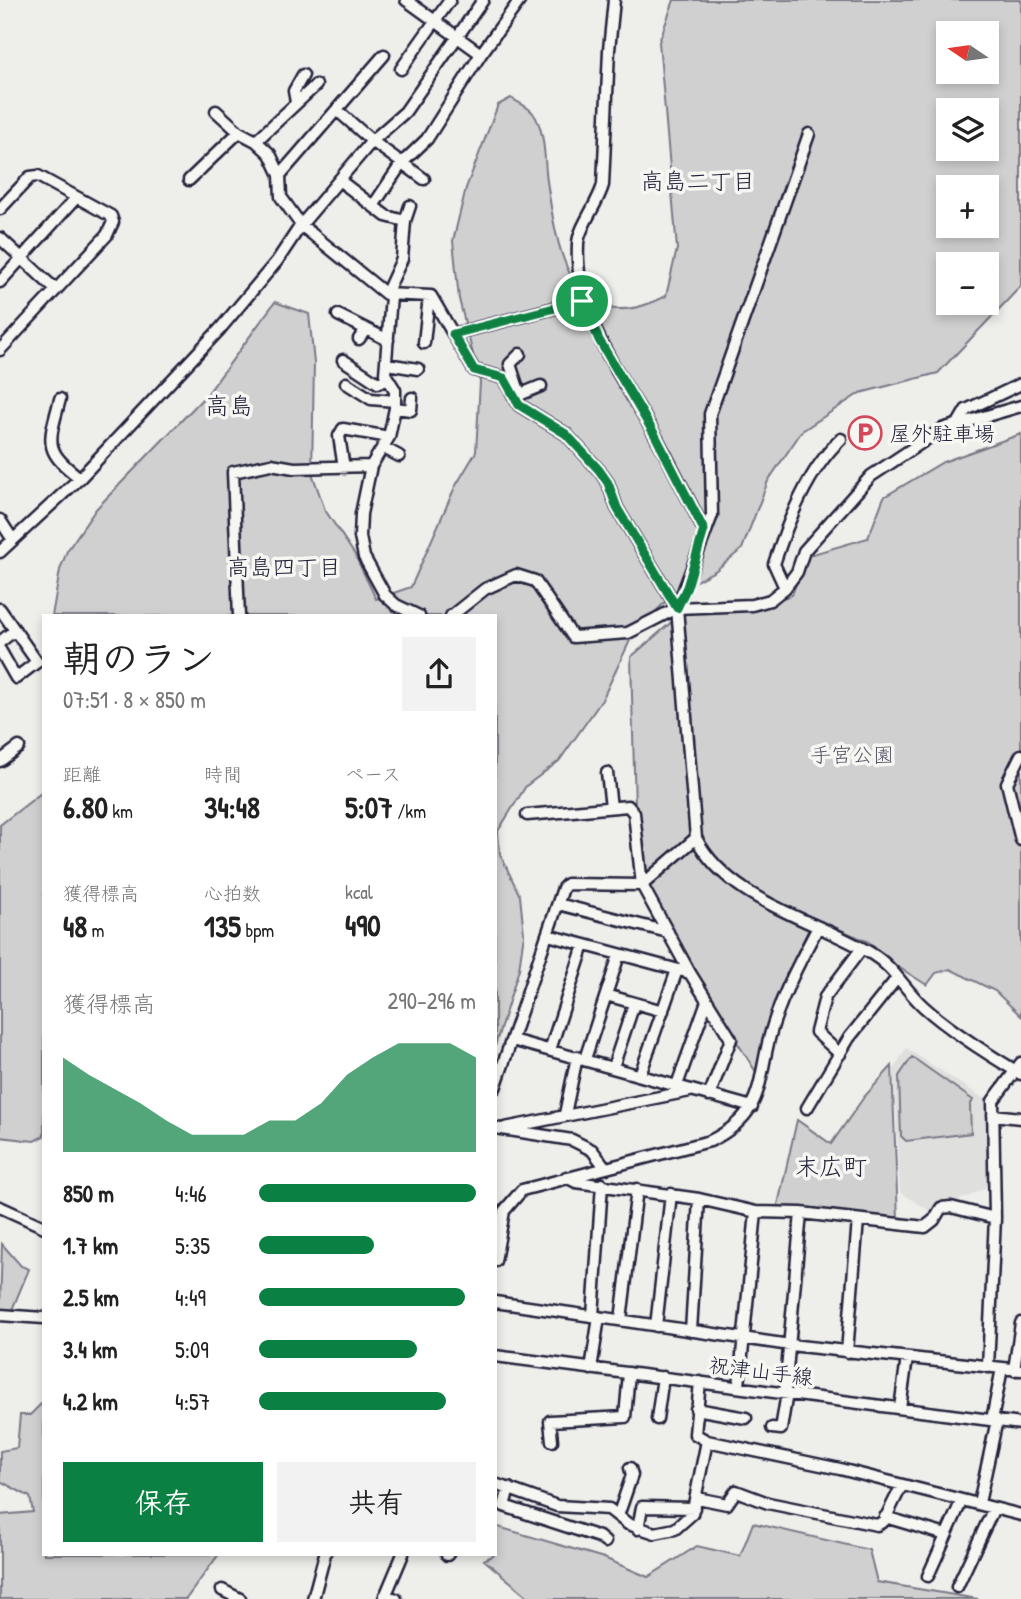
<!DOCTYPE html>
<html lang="ja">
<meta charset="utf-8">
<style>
:root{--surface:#fff;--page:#f2f2f2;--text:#222;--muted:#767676;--accent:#0b8043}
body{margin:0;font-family:"Patrick Hand","Klee One",sans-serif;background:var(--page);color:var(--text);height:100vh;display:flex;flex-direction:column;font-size:26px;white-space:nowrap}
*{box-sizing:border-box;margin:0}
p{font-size:23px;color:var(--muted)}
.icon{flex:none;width:38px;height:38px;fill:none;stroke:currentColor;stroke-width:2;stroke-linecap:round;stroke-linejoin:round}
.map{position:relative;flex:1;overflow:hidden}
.sheet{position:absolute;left:42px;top:614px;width:455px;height:942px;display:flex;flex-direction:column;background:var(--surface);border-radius:0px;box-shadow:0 4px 10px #0003}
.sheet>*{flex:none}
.needle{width:46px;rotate:283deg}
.buttons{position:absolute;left:936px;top:21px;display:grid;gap:14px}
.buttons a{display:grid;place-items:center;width:63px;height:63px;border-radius:0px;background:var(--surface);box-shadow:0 4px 10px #0003;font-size:35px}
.pin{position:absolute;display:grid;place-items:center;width:60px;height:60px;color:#fff;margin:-30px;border:4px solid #fff;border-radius:50%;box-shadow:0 2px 7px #0007}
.round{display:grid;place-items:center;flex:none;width:74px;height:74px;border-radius:0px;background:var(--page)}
.head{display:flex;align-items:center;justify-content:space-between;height:119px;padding:0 21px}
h1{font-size:38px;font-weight:700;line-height:52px}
.metrics{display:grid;grid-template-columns:repeat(3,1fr);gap:10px;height:119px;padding:7px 21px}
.metrics div{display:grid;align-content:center}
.metrics b{font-size:30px;font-weight:700}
.metrics small{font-size:19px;font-weight:400}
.metrics p{font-size:19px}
.chart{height:196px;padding:14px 21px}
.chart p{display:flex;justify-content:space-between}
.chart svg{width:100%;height:126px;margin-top:7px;fill:var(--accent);opacity:.7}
.action{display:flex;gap:14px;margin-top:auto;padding:14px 21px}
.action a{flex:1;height:80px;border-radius:0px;background:var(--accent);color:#fff;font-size:28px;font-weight:700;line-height:80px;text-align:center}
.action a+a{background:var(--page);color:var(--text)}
ul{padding:0 21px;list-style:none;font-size:23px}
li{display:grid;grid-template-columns:112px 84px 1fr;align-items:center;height:52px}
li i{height:18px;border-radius:9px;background:var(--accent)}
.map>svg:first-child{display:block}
</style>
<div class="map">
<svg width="1021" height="1599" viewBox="0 0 1021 1599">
<rect width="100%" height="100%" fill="#eeeeeb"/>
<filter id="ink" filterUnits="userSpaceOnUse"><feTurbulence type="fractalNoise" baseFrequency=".0143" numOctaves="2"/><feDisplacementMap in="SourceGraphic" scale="14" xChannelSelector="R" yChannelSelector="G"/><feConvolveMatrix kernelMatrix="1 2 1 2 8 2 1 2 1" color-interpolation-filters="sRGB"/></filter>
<g filter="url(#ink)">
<path fill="#dfdfde" d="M906,1048L986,1100L990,1185L970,1196L930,1211L900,1192L894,1069Z"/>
<path fill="#d0d0d1" stroke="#797986" stroke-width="2" fill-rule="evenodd" d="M674,0H1021V286L938,373L860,393L802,431L768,481L742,549L715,571L675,592L633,634L602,700L559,761L526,786L498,831L500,854L520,896L524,934L519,969L495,1046V616H52L60,570L67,551L96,509L208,393L275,302L309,314L314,363L312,473L325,510L355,555L376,599L411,587L455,487L476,452L480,382L459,299L453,241L466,188L498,105L511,98C517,102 529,107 533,113C546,131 544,160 547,181C557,251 572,344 666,296L677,249L659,42ZM948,33H987V72H948ZM948,110H987V149H948ZM948,187H987V226H948ZM948,264H987V303H948Z
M1021,434V1016L995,991L950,969L936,973L927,985L887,960L869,942L814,918L773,1004L756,1072L645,897L635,809L631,657L681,614L699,609L761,605L792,595L806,556L868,538L884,497L943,462Z
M44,787V1136L34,1141L0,1137V825L41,793Z
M912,1057L973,1100L970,1106L971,1133L906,1141L901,1136L899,1076Z
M892,1066L898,1220L777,1209L797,1120L831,1144L864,1097Z
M2,1244L21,1266L29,1269L12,1310L0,1309Z
M44,1401V1554H219L186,1599H0V1515L33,1512L30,1497L0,1481V1451L17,1448L20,1415H30Z
M753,1523L869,1550L877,1582L978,1599H531L484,1560L495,1554V1526L604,1558L648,1577L697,1546L740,1556Z"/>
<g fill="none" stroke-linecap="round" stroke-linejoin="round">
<defs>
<path id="minor" d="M406,0L481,54
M614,0L609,50L603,185C598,204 578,228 578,244C574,318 621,374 655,435C672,466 688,499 704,530
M401,69L450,0
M296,102L294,91L303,75
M216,111L239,132L256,141L270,154L280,175L281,197L301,225L386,294L431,296L474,370L504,378L519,405L566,434L599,470L608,483L617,508L677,608L696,838C729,902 815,919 872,954C894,967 905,990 924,1007C952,1032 989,1055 1021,1074
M338,111L372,141L424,179
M256,141L316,85
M280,175L384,55
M189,180L239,132
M339,180L386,216L405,221
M373,206L402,163L427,139L481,54L520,0
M0,209L30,177L38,176L111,216L113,222L107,235L0,350
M0,238L56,290
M0,282L76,198
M386,294L402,259L405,221L410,206
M391,296L385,374L395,390V408L389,437L371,466L361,514L360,537L364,557L385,595L396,605L419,616
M338,315L388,340
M453,334L582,301
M359,339L366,329
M424,343L429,296
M343,360L378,383L387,379
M387,364L418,369
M346,383L371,399L395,401
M520,394L510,364L520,354
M514,397L541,386
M60,399C49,442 42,450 80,478
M395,408L411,410L412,398
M959,422L966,410L1021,384
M384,448L399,456
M344,468L339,436L343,429L389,437
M0,520L13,540
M0,552L80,478L220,329L277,261L301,225L372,141L405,112L483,0
M785,588L774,564C788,521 808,470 841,439
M677,608L712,515L710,414L809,134
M0,609L37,662L16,678L0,650
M239,616L233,472L271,464L294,468L371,466
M451,616L485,589L516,575L535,581L573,637L628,633L677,608L752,605L770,600L785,588L797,572L804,551L871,476L942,429L1021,406
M0,642L15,630
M1021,755L1007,783L1021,840
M0,761L19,747
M607,773L611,807
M527,815L628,806L634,813L642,885L690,973L731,1039L709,1096
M558,904L668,932
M548,935L690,973
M606,995L663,1011
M512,1040L752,1107
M550,1050L584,945
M840,1054L816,1032L825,997L862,948
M585,1059L619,955
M613,1067L634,1004
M640,1075L677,970
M677,1085L707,1001
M495,1088L563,888L567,884L642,885L696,838
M807,1108L849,1038L897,978
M565,1114L577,1057
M993,1115L1021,1118
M495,1128L572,1140L592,1150L605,1167
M505,1128L690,1091
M566,1177L576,1182L699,1199L756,1212L801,1213L925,1227L934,1220L941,1208L951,1207L995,1218
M0,1207L44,1227
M495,1261L504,1211L522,1190L710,1141C769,1112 756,1077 773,1025C784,991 801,959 818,927
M495,1302L790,1345L1021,1370
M0,1315L44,1318
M593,1316L602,1184
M621,1320L637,1189
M656,1326L671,1194
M691,1331L699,1199
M847,1352L858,1220
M495,1356L1021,1424
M988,1367L995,1218L993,1101L1021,1063
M591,1369L599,1317
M1014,1370L1021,1323
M700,1382L695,1434L707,1441L840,1469L1021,1515
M739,1386L756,1212
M785,1393L801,1213
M900,1408L907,1358
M696,1409L746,1418
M657,1419L663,1377
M992,1420L1002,1368
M772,1428L781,1429L787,1393
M552,1441L550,1421L625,1417L629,1373
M495,1484L557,1506L609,1509L628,1524L655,1533L675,1529L692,1514L707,1441
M509,1488L504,1506L599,1537L605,1542
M697,1498L727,1504L736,1491L768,1503L877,1525L884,1521L902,1485
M979,1503L997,1420
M618,1516L632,1475L630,1468
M885,1517L946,1535
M638,1529L642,1507L694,1508
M447,1555L448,1554
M928,1576L962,1500
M957,1587L994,1508
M222,1590L240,1599
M385,1595L396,1599
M313,1599L325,1554
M384,1599L403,1554"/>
</defs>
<use href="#minor" stroke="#22223b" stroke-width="15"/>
<use href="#minor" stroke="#f6f6f2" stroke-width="10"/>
</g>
</g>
<g fill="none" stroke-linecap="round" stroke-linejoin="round" filter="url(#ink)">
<defs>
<path id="route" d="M582,301L599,340L655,435L704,530L687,587L677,608L617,508L608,483L599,470L566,434L519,405L504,378L474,370L453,334Z"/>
</defs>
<use href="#route" stroke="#fff" stroke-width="14"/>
<use href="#route" stroke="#0b8043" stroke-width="9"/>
</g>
<defs>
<symbol id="parking-ring" viewBox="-11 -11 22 22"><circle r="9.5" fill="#f6f6f2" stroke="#d1495b" stroke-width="1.5"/><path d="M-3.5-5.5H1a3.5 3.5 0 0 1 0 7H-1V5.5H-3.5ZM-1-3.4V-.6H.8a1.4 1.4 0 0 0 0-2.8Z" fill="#d1495b"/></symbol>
</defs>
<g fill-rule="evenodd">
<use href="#parking-ring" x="846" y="414" width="38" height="38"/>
</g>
<g text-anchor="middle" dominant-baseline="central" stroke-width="7" stroke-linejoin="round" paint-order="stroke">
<g font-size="21" fill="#22223b" stroke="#f6f6f2" text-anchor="start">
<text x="890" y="433">屋外駐車場</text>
</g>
<g font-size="21" fill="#565668" stroke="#f6f6f2">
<text x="852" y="754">手宮公園</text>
</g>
<g font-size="21" fill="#22223b" stroke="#f6f6f2">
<text transform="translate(761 1371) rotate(7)">祝津山手線</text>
</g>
<g font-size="23" fill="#22223b" stroke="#f6f6f2">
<text x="698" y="180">高島二丁目</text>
<text x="284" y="566">高島四丁目</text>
</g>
<g font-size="24" fill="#22223b" stroke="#f6f6f2">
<text x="229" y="405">高島</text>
<text x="831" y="1166">末広町</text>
</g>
</g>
</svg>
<div class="buttons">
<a><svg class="needle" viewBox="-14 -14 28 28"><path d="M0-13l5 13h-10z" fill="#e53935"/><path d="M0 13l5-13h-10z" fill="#767676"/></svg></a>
<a><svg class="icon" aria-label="layers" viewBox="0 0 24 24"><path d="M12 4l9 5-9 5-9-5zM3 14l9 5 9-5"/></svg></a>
<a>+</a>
<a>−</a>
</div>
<div class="pin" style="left:582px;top:301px;background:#1e9e55"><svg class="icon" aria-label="arrive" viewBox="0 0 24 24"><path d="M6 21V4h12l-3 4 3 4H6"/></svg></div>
<section class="sheet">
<div class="head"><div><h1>朝のラン</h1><p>07:51 · 8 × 850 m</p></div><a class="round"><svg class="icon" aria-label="share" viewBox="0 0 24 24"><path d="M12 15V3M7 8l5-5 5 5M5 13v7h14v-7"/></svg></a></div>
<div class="metrics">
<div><p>距離</p><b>6.80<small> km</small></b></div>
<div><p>時間</p><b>34:48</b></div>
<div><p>ペース</p><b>5:07<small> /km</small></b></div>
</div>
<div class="metrics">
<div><p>獲得標高</p><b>48<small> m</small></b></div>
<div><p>心拍数</p><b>135<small> bpm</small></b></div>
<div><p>kcal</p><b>490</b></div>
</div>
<div class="chart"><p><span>獲得標高</span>290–296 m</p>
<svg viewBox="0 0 160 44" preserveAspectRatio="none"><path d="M0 44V11L10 17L20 22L30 27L40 33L50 38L60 38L70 38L80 33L90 33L100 27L110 17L120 11L130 6L140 6L150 6L160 11V44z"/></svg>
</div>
<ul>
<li><b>850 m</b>4:46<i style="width:100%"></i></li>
<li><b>1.7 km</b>5:35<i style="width:53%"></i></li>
<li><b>2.5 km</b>4:49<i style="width:95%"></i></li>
<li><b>3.4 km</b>5:09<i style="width:73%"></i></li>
<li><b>4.2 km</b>4:57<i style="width:86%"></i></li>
</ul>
<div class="action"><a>保存</a><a>共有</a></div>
</section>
</div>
